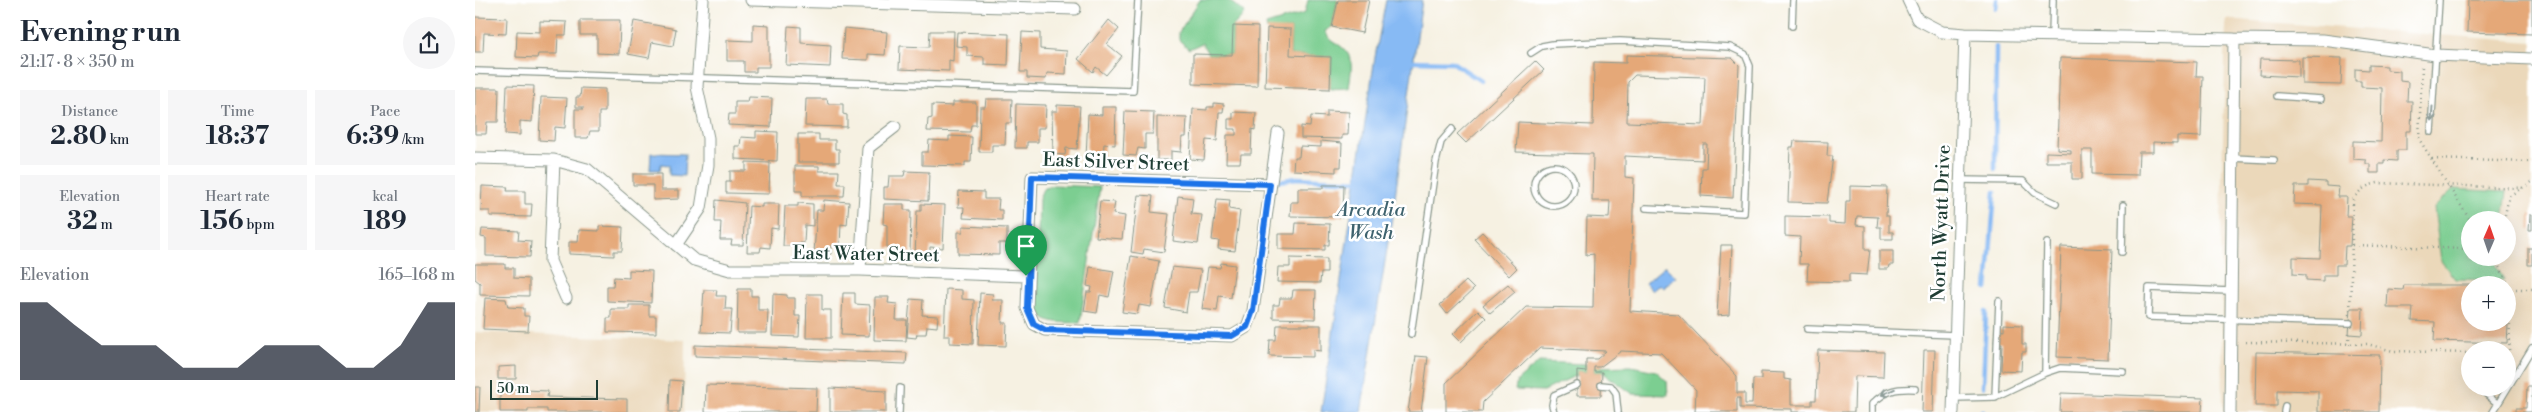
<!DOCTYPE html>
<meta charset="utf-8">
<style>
:root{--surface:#fff;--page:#f6f6f7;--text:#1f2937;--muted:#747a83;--accent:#111827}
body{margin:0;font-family:"Libre Bodoni",serif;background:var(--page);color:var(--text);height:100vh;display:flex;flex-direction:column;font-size:19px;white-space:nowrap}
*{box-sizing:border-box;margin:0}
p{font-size:16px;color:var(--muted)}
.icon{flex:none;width:28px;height:28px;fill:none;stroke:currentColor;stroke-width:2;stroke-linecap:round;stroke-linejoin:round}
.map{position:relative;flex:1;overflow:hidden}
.drawer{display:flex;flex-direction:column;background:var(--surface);width:475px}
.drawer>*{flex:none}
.needle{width:32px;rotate:2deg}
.fabs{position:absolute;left:1986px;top:211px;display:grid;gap:10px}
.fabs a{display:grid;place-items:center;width:55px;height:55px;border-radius:50%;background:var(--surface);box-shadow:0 5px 20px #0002;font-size:25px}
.scale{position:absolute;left:15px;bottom:12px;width:108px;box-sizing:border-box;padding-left:5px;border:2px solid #1f3d34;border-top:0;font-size:14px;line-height:18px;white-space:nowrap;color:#1f3d34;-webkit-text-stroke:4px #fff;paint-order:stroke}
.pin{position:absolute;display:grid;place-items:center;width:42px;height:42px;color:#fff;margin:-51px -21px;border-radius:50% 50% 50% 0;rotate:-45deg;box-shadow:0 0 5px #0007}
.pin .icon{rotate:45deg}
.round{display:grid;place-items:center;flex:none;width:52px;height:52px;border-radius:26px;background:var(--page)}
.summary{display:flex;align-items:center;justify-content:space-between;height:85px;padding:0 20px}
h1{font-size:28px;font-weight:700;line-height:38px}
.metrics{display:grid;grid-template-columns:repeat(3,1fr);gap:8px;height:85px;padding:5px 20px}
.metrics div{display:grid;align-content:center;border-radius:0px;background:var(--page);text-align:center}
.metrics b{font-size:25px;font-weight:700}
.metrics small{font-size:14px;font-weight:400}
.metrics p{font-size:14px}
.chart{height:140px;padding:10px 20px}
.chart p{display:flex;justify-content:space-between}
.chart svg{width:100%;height:90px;margin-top:5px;fill:var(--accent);opacity:.7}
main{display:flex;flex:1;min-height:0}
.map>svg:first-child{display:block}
</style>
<main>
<section class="drawer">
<div class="summary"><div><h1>Evening run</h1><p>21:17 · 8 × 350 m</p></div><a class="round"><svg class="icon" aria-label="share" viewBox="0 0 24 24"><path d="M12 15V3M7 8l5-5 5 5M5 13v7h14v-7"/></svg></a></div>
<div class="metrics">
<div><p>Distance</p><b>2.80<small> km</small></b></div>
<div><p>Time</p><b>18:37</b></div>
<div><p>Pace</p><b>6:39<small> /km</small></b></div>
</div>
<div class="metrics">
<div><p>Elevation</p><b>32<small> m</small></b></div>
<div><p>Heart rate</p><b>156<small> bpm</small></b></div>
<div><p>kcal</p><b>189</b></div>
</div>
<div class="chart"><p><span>Elevation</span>165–168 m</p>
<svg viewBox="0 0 160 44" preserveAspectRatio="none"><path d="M0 44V6L10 6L20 17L30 27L40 27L50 27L60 38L70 38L80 38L90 27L100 27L110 27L120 38L130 38L140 27L150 6L160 6V44z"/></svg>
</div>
</section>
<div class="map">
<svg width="2057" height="412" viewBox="0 0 2057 412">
<rect width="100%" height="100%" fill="#fff"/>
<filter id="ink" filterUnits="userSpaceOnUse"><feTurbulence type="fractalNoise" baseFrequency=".02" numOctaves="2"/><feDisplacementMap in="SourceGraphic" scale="10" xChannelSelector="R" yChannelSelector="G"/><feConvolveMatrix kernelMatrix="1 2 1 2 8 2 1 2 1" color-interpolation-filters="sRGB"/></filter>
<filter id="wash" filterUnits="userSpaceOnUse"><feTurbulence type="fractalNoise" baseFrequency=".0096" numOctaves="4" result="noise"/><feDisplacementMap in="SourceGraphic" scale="20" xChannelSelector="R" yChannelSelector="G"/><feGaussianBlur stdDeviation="1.12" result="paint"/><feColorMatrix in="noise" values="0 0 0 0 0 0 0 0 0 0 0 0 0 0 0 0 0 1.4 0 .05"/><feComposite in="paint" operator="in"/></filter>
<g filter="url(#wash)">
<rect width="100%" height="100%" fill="#f6f1e2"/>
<path fill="#ebd8ba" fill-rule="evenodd" d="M1751,19L2057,42V412H1748L1746,218ZM1995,220H2032V258H1995ZM1995,285H2032V322H1995ZM1995,350H2032V388H1995Z
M0,332L210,340L209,412H0Z"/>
<path fill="#7bce91" stroke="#4d8662" d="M725,0H753L770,13L758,26L757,55L733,54L727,43L714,49L704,40V32Z
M833,0H863L857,27L850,31C854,39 857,41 864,45C881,56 876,71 874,88L855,89L856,57L815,55L816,29L792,30L791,25L830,13Z
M578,185L625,187L605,323C588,322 568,326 561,307L564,198L568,189Z
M1978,189L2032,192L2028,220H1995V258H2022L2021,266L2029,280L1980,279L1966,261L1959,208Z
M1064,362L1111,364V372L1102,371V375L1068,391L1040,390L1042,381Z
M1156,366L1181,371L1192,381L1193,395L1158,394L1127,372H1119V367Z"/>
<path fill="#87baf4" stroke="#537c94" d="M911,0H947L918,211L886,412H846L900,57Z
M176,153L210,154L209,176L194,175V165L186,164L185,170H175Z
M1190,266L1200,277L1188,288L1185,284L1177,291L1170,283Z"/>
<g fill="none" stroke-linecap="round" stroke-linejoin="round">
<path stroke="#87baf4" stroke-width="4.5" d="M1521,8L1522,0
M936,61L977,62L1006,81
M1520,169L1521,47
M805,181L821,178L886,181
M1512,289L1520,192
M1508,387L1511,312
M1507,412V411"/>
</g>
<g id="blocks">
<path fill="#e5a878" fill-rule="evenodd" d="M863,0H894L887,33L857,27Z
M1993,0H2057V34L1992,32Z
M0,17L32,18L31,34L9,33L8,52H0Z
M105,20H145L144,54L122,53V35H105Z
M634,20L644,29L632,44L647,56L631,75L621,67L618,72L603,59Z
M65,21L92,22L91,35H83L82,54H63L62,58L41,57L42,31L65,32Z
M159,21L201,29L198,46L177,42L174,58L153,54Z
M278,24L294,25V67H281V72H269V61H252V40L278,41Z
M313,26L326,27V43L356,45L355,67L311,65Z
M758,26L783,27L782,86L718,84V54L757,55Z
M369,28L412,32L410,55L393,54V60L367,59Z
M792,28L816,29L815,55L856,57L855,89L790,87Z
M455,31H479L478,61L474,60V71L424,69L425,46L454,47Z
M482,32L534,34L533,65L509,64V57L492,56V47L481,46Z
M547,32L565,33V49L592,51L591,74L572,73L571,79L552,78V72H545Z
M1151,55L1257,58L1264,65L1258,198L1226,196L1227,168H1231L1232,144H1228V160L1150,156V177L1159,178L1155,311L1203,314L1262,376V393H1270V404H1277L1278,379H1286V372L1309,373V379L1316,380V405H1337V400H1341L1343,350L1409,352L1408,377L1380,376L1379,412H1317V409L1265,408V398H1262V412H1220L1221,390L1186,353L1146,351L1125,367H1119V372H1127L1126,396H1102V371L1111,372V359H1122L1131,351L1065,348L1008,402L1007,412H971V383L1051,307L1118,308L1119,254L1111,255L1112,217L1134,218L1135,201H1117L1118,154L1041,152L1043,122L1118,125L1119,62L1151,63ZM1160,75L1230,77L1228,125L1152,122L1153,82Z
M1827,57L1867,58L1866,85L1827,84Z
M1585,58L1722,62L1721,76H1728L1726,137L1702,136V143L1678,142V152H1664L1663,175L1617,174V150H1607V179H1597V162H1571V152L1596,153V150L1582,149Z
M1785,59L1824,60V77L1784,75Z
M1060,61L1069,70L991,143L982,134Z
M1894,65L1912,66V70L1925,71V81L1933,82L1932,101H1937L1936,131H1931V150H1922V161L1909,160V164H1904V173H1895V164H1891V160L1878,159V141L1906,142L1907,88L1886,87V81H1880V69L1894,70Z
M32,85L59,86L57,122L45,121V135L30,134Z
M0,88H24L23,122H12L11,134H0Z
M106,88L130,89V112H124V131H115L113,138H100V109H108V107H101V97H105Z
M66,97L92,98L90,128L80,127L79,141L64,140Z
M274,97L297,98L296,127L253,125L254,114H260V102H273Z
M331,99H352L353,104H368V114L372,115V127L330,126Z
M511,99H537L536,123H531L530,145H517V152H504L505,107H510Z
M478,102H501V125H496L495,132L452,131L453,119L457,118V105L478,106Z
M739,103L749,104L748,112H744L742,141L731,140L729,160L715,159L718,109L732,110V107H739Z
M541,104L571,105L570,128H563V142H552V148H540Z
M582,105L605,106L602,149L591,148L590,155L578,154L577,111H582Z
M627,107H641L640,145L629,144L628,158H611L613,114L627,115Z
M650,111L679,112L678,134H670V149L663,148L661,156L648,155Z
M852,111L874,112L873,135H867V139L826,138V126L835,127L836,116L852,117Z
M758,112L781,113L780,130L777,129L776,154H766L765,163H751L752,135H761V129H753V119H758Z
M682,117L712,118L711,137H707L706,152L696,151V160H682Z
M281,131L303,132L302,161L260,159V146H265L266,137L281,138Z
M323,134H344V140H360V149H364V162H323Z
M474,136L497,137L496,162H490V166L447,165V152H453L454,140L474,141Z
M846,141L867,143L866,167H861V172L818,170L819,157H824L825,146L846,147Z
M1319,141L1353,142L1352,156H1358L1352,203L1313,202L1315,147H1318Z
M271,162L295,163L294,194L251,193V182H255V171H271Z
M320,166H344V171H364L363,184H370L369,196H327V191H320Z
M430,171L454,172L453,201L409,199V187H413L414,176H429Z
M158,174H186V190H204V199L178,200V185H158Z
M1833,181L1851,182V186L1864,187L1863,197H1872L1871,216H1877L1875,246H1870L1869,265H1861V275H1848V281L1831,280V275L1818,274V257L1845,258L1847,205L1819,204L1820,186H1833Z
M848,185H869L868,217L815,216L816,202H823V188H848Z
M7,186L33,187L32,191H50V204H57L56,217L15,216V211H6Z
M1375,186L1412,187L1411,216H1414V232H1418V239H1406V227H1402L1403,217L1382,216L1381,225L1390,226V250H1395L1392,275L1374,274V282L1332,281L1333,264H1324L1325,237L1310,236V216L1354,217V223L1370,224L1371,201H1375Z
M484,191L509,192V199H524L523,210H527V220L488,218L489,207H483Z
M663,195L678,196L676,212L694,214L689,252L669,249L668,254L656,252Z
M703,196L718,198L716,214L727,215L723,244L698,241Z
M742,199L755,200L754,209L765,211L760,251L743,249L744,241L737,240Z
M241,200L270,203L268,245H256L257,240H245L246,222H240Z
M349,200L374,202L372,225L366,224L365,246L356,245V254L339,253L342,210H348Z
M625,201L640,202L638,214L650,216L647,239L621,237Z
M323,203L338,204V226L330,225L329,243H323V246H308L310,206H323Z
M287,204H304L303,229L296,228L295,248L286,247L285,252H272L274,206L287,207Z
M409,204H429V210H436L435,255H422V248H412V225L408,224Z
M446,204L470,205L468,248L455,247V256H440L442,211H446Z
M2055,214H2057V230H2054Z
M821,223L855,224L854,245H850V250L803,249V234H820Z
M124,226L148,227L147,251H139V256L94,254V242H103L104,230L124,231Z
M488,226L532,228V243H524V255L483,254V232H488Z
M7,229L44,231L43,240L56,241L55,257L11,256V238L6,237Z
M1007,232L1042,268L1034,276L999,239Z
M1246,245H1257L1254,315L1242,316Z
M1586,247L1637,249L1633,359L1582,357Z
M2053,248H2057V265H2053Z
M1404,251H1418V265H1414L1413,269H1404Z
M656,256L684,261L676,307L664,305L662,314L647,312Z
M815,258L852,259V273H846L845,283L802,282L803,267H815Z
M746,263L760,265L756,298L744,296L742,311L727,309L733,267L745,268Z
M0,264H30V268H39V278L54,279V296L5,295V283L0,279Z
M615,267L639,271L634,297L625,295L622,313L609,311L612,292H616L617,287L612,286Z
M697,267L726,270L722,292H714L711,312L690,308Z
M154,270L177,271L176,303L132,301V286H138L139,277L154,278Z
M991,281L999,289L972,314L965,305Z
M1033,284L1040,292L1015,313L1008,305Z
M1929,285H1995V310L1992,309L1991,319H1995V322H2027V325H2033L2032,343L1959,341L1960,322L1937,321L1938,308H1912L1913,289L1928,290Z
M263,289H276V296H283V310H293L292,333H262Z
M471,289L487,290V299L499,300L498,344L475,343V336H469Z
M229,290H242L241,296H251L250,309H257L255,333L226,332Z
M818,290H841L840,319L798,318V305H804L805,298H817Z
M368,293H380V304L395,305L394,336L366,335Z
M505,293L518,294L517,300H528L527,323H532L531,346L503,345Z
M298,294L312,295V298H320V316H325L324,337L297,336Z
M332,294H347V310H356V338H331Z
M400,297H414L413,303L422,304L421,320H432L431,341L399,340Z
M10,298L31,299L33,307L49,308V316H54L53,331L8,329Z
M435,299L448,300L447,315L463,316L462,327L452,326L451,334H442L441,338L432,337Z
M154,305H174V316H181V333L132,332V318H136V309H154Z
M1876,308H1888L1887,335L1874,334Z
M1003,310L1011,318L986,342L978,334Z
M1529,324L1547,325V344H1551V352H1547L1546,371L1526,370L1527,343H1519L1520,329L1529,330Z
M802,325H846V351L838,350V357L794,356L795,340H801Z
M220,345L432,353L431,364L220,356Z
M1449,350H1460L1458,412H1447Z
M1781,352L1905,355L1904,412H1843V391L1802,390V406H1780Z
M941,356L953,357L946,412H933Z
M41,366V379H23V367Z
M195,380L207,381L205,412H194Z
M231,385L342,388L341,412H230Z
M0,387H5L4,412H0Z
M2052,387H2057V412H2041V408H2051Z
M355,388L411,391V412H355Z
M25,389L73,391L72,397L152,399V412H72V409H53V412H25Z
M1586,393L1728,398L1727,412H1585Z"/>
</g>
</g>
<g filter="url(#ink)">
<use href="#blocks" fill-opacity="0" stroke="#8a978b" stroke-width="1"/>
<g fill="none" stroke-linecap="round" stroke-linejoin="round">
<defs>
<path id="service" d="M1317,26L1318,0
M1577,36L1578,0
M1056,53L1067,46L1078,44L1145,41L1255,47L1270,54L1275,66L1269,213L1171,208
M0,71L658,91L663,0
M1802,96L1846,99
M1956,132L1964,0
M1757,158L1799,160
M1059 186a20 20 0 1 1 40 0a20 20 0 1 1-40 0Z
M1485,180L1548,181L1560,193L1581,203
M1647,252L1648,205
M1755,291L1674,288L1673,317L1875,323
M1332,329L1480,335
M936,334L961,162L966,142L977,129
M1570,373L1572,243
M1126,385L1136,386L1141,393L1143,412
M2004,388L2023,404
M1520,397L1524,301
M1478,398L1520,397L1570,373L1585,368L1648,371
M424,412L425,388
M1079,412L1077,405L1079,395L1102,385
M1397,412V404C1411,390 1421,388 1440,389
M1809,412L1810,406
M2018,412L2057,348"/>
<path id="minor" d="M276,0L600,9
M1433,0L1442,19L1467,32L1490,34L1759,39
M0,158L79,160L112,169L219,260L255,270H385L551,276
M79,160L75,261L91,298
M795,184L557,177L552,308L559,324L570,330L757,336L772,327L778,311L803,133
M201,245L226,208L233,165V138L222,87L228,0
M385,270L393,148L420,127
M1478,412L1490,34
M1755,412L1759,39L1848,40L1961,55L2057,59"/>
</defs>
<use href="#service" stroke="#8a978b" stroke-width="8"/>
<use href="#minor" stroke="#8a978b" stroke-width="13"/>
<path stroke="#8a978b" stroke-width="2.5" stroke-dasharray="1 4" stroke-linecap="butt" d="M1947,67L1944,139L1995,220
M1957,159L2057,162
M2029,220L2034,196L2057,182
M1877,245L1995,249
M2022,258L2021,261L2036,289L2034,354
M2036,289H2057
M1875,315L1878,200C1884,190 1892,185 1903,183L2047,188
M1771,342L1892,344L1918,351L1995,353
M1874,344V333"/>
<use href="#service" stroke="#fff" stroke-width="5.5"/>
<use href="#minor" stroke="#fff" stroke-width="11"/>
</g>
<defs><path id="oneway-shaft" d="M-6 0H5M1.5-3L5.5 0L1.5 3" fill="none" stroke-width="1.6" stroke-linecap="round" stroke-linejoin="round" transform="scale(1.25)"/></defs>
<g stroke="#8f9e9a">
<use href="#oneway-shaft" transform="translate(1957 114) rotate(94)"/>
<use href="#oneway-shaft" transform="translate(1413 392) rotate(156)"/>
</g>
</g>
<g fill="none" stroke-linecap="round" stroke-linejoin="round" filter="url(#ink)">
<defs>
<path id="route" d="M557,177L795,184L778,311L772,327L757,336L570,330L559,324L552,308Z"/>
</defs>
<use href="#route" stroke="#fff" stroke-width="10"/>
<use href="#route" stroke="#1a73e8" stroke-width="6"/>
</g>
<g text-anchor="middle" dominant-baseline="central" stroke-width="5" stroke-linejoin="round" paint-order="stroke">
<g font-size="19" fill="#1f3d34" stroke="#fff">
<text transform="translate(641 162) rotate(2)">East Silver Street</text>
<text transform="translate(1466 223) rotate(-88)">North Wyatt Drive</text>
<text transform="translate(391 254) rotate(1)">East Water Street</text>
</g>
<g font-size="20" font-style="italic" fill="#3e626e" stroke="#fff">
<text x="896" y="210">Arcadia<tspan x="896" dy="23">Wash</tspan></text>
</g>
</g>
</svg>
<div class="fabs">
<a><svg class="needle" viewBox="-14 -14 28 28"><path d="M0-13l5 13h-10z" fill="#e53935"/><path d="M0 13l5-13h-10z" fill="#747a83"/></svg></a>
<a>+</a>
<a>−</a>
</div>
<div class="scale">50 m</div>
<div class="pin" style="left:551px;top:276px;background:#1e9e55"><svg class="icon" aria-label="arrive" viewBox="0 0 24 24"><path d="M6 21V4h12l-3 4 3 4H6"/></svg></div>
</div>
</main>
